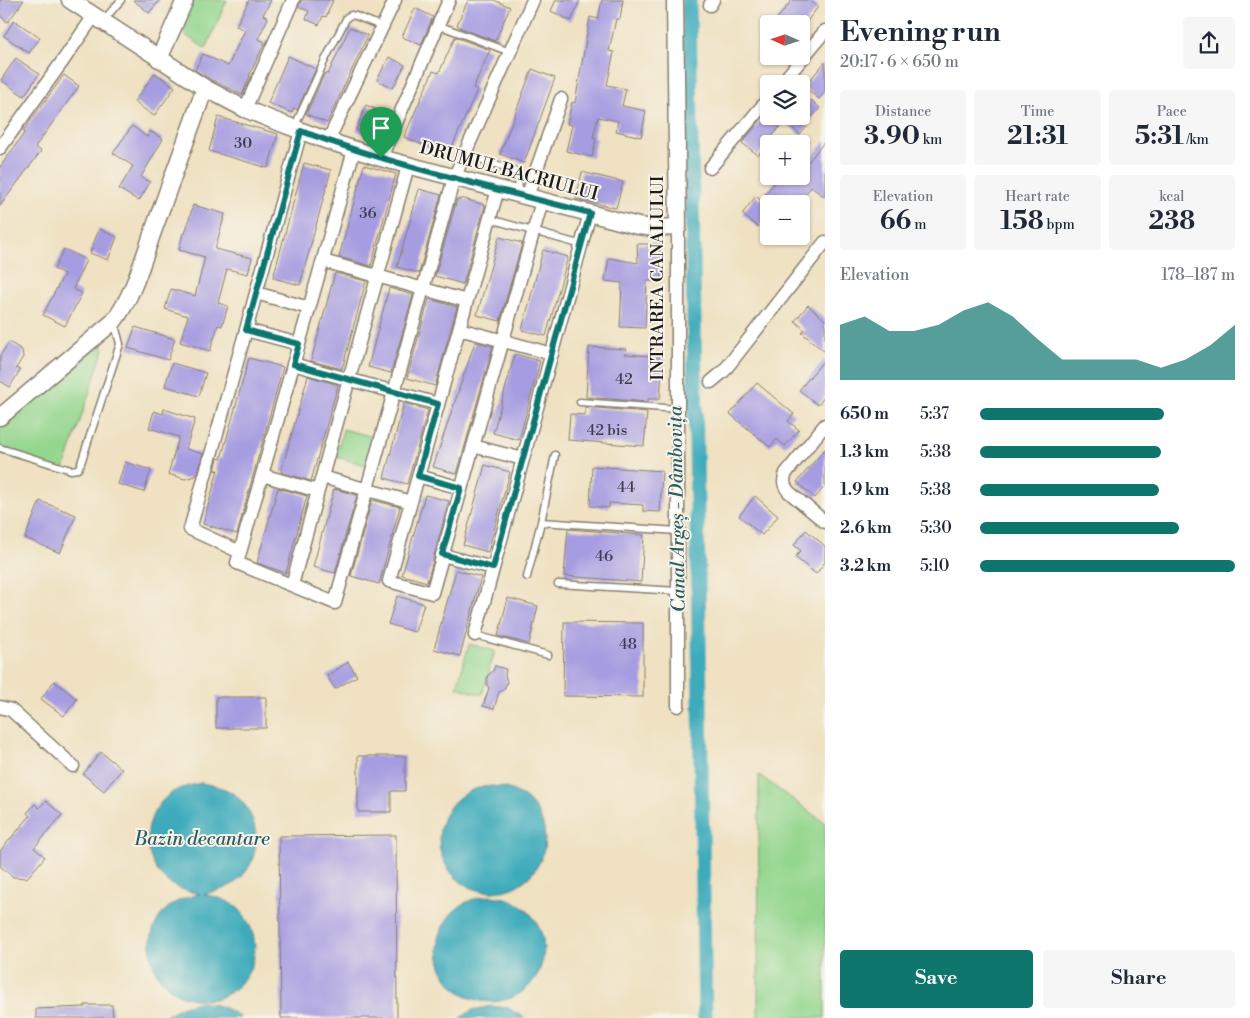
<!DOCTYPE html>
<meta charset="utf-8">
<style>
:root{--surface:#fff;--page:#f6f6f7;--text:#1f2937;--muted:#747a83;--accent:#0f766e}
body{margin:0;font-family:"Libre Bodoni",serif;background:var(--page);color:var(--text);height:100vh;display:flex;flex-direction:column;font-size:19px;white-space:nowrap}
*{box-sizing:border-box;margin:0}
p{font-size:16px;color:var(--muted)}
.icon{flex:none;width:28px;height:28px;fill:none;stroke:currentColor;stroke-width:2;stroke-linecap:round;stroke-linejoin:round}
.map{position:relative;flex:1;overflow:hidden}
.panel{display:flex;flex-direction:column;background:var(--surface);width:425px}
.panel>*{flex:none}
.needle{width:32px;rotate:273deg}
.controls{position:absolute;left:760px;top:15px;display:grid;gap:10px}
.controls a{display:grid;place-items:center;width:50px;height:50px;border-radius:5px;background:var(--surface);box-shadow:0 1px 4px #0004;font-size:25px}
.pin{position:absolute;display:grid;place-items:center;width:42px;height:42px;color:#fff;margin:-51px -21px;border-radius:50% 50% 50% 0;rotate:-45deg;box-shadow:0 0 5px #0007}
.pin .icon{rotate:45deg}
.round{display:grid;place-items:center;flex:none;width:52px;height:52px;border-radius:5px;background:var(--page)}
.head{display:flex;align-items:center;justify-content:space-between;height:85px;padding:0 15px}
h1{font-size:28px;font-weight:700;line-height:38px}
.figures{display:grid;grid-template-columns:repeat(3,1fr);gap:8px;height:85px;padding:5px 15px}
.figures div{display:grid;align-content:center;border-radius:5px;background:var(--page);text-align:center}
.figures b{font-size:25px;font-weight:700}
.figures small{font-size:14px;font-weight:400}
.figures p{font-size:14px}
.chart{height:140px;padding:10px 15px}
.chart p{display:flex;justify-content:space-between}
.chart svg{width:100%;height:90px;margin-top:5px;fill:var(--accent);opacity:.7}
.action{display:flex;gap:10px;margin-top:auto;padding:10px 15px}
.action a{flex:1;height:58px;border-radius:5px;background:var(--accent);color:#fff;font-size:20px;font-weight:700;line-height:58px;text-align:center}
.action a+a{background:var(--page);color:var(--text)}
ul{padding:0 15px;list-style:none;font-size:16px}
li{display:grid;grid-template-columns:80px 60px 1fr;align-items:center;height:38px}
li i{height:12px;border-radius:6px;background:var(--accent)}
main{display:flex;flex:1;min-height:0}
.map>svg:first-child{display:block}
</style>
<main>
<div class="map">
<svg width="825" height="1018" viewBox="0 0 825 1018">
<rect width="100%" height="100%" fill="#f7f3e8"/>
<filter id="ink" filterUnits="userSpaceOnUse"><feTurbulence type="fractalNoise" baseFrequency=".02" numOctaves="2"/><feDisplacementMap in="SourceGraphic" scale="10" xChannelSelector="R" yChannelSelector="G"/><feConvolveMatrix kernelMatrix="1 2 1 2 8 2 1 2 1" color-interpolation-filters="sRGB"/></filter>
<filter id="wash" filterUnits="userSpaceOnUse"><feTurbulence type="fractalNoise" baseFrequency=".0096" numOctaves="4" result="noise"/><feDisplacementMap in="SourceGraphic" scale="20" xChannelSelector="R" yChannelSelector="G"/><feGaussianBlur stdDeviation="1.12" result="paint"/><feColorMatrix in="noise" values="0 0 0 0 0 0 0 0 0 0 0 0 0 0 0 0 0 1.4 0 .05"/><feComposite in="paint" operator="in"/></filter>
<g filter="url(#wash)">
<rect width="100%" height="100%" fill="#efe1c1"/>
<path fill="#93d68d" stroke="#587954" d="M192,0H227L206,49L179,31Z
M102,343L104,349L63,472L0,453V428Z
M343,429L374,437L366,465L336,457Z
M469,644L495,651L482,695L457,687Z
M759,775L825,823V1018H758Z"/>
<path fill="#3dabbb" stroke="#2c646c" d="M201,783C213,785 224,787 234,794C263,816 264,864 233,884C222,891 215,891 204,894C214,897 223,898 232,904C240,908 245,916 249,924C264,952 249,987 219,998C209,1001 199,1000 189,998C176,995 163,985 157,973C145,952 150,922 169,907C178,899 189,897 200,894C188,891 179,890 168,882C165,880 162,877 160,874C141,851 144,817 166,797C176,788 189,786 201,783Z
M439 839a53 53 0 1 1 106 0a53 53 0 1 1-106 0Z
M438 949a53 53 0 1 1 106 0a53 53 0 1 1-106 0Z
M198,1002C215,1004 227,1006 240,1018H163L180,1007Z
M491,1006L508,1008L525,1018H460L473,1010Z"/>
<g fill="none" stroke-linecap="round" stroke-linejoin="round">
<path stroke="#3dabbb" stroke-width="15" d="M689,0L705,1018"/>
</g>
<g id="blocks">
<path fill="#a69ce1" d="M0,0H24L8,22L0,16Z
M133,0H160L149,13Z
M249,0H271L263,15L268,18L258,39L265,42L249,76H250L242,95L210,79L195,70L203,54L228,66L245,30L236,26Z
M301,0H333L326,17L323,16L319,25L306,19L309,11L299,7Z
M468,0H494L510,7L495,41L459,27V26L457,25Z
M556,0H580L571,21L551,11Z
M602,0H623L620,19H616L609,51L614,52L607,85L626,89L622,106L646,111L641,137L616,131L618,121L598,117L593,138L596,139L592,157L566,151L572,125L567,124L572,102L575,103L590,17L598,19Z
M792,0H809L818,7L805,24H773Z
M415,8L433,17L421,45L402,37Z
M14,20L40,38L29,53L4,36Z
M350,27L368,35L327,123L306,114L325,73L328,74Z
M455,37L490,50L473,88L477,90L448,156L404,137L433,71L439,73Z
M288,56L316,69L297,110L294,108L292,113L268,103Z
M389,57L405,65L393,88L377,80Z
M16,58L39,74L24,96L1,80Z
M825,62V91L819,99L804,87Z
M532,69L555,78L524,163L500,154Z
M155,73L175,87L154,116L134,102Z
M64,75L79,86L35,147L41,151L0,206V167L25,132L23,131Z
M811,100L820,108L806,124L808,125L800,135L784,121L758,155L742,143L764,116H801V111Z
M366,105L386,114L376,138L356,130Z
M218,117L278,134L268,168L209,151Z
M132,126L147,137L150,131L163,139L141,177L150,182L139,201L119,189L133,166L113,153Z
M825,141V197L811,187L797,204H769V223L764,220L758,227L742,214L756,196L760,200L780,176H801V171Z
M304,163L331,170L300,285L273,278Z
M364,165L396,174L371,266L339,257Z
M582,172L623,182L616,208L576,199Z
M419,189L441,195L419,273L397,267Z
M461,198L485,205L463,284L435,276L457,199L460,200Z
M193,205L225,214L215,249L252,258L248,274L227,269L218,303L228,306L222,326L218,325L210,351L180,342L188,316L165,309L171,289L195,296L205,257L179,250L183,233L185,234Z
M99,229L117,237L108,260L90,253Z
M499,237L522,243L500,321L477,315Z
M637,244H660L661,281H647L645,328L620,327L622,283L605,281L609,258L638,263Z
M64,249L86,260L73,289L82,293L65,326L43,315L64,274L54,269Z
M543,250L568,257L546,336L522,330Z
M335,273L366,281L342,369L311,361Z
M389,288L413,295L391,373L368,367Z
M429,299L457,307L435,386L407,378Z
M808,305L825,320V352L802,333L805,330L795,321Z
M135,327L175,339L168,360L128,348Z
M9,342L22,350L23,357L16,368L20,370L10,387L0,381V356Z
M475,342L493,346L457,474L433,467Z
M589,347L626,349L625,354L663,357L660,399H648V402L586,397Z
M515,354L540,361L519,440L493,433Z
M249,358L283,367L237,534L203,524L218,470L215,471L218,458L221,459Z
M825,359V396L818,405L799,390Z
M172,363L206,373L199,396L165,386Z
M308,376L338,385L311,481L281,472Z
M757,383L794,414L788,421L799,430L785,446L777,439L770,447L730,414Z
M404,403L428,410L407,484L384,478Z
M585,407L647,412L644,446L568,440L570,414L585,415Z
M164,409L195,419L186,449L203,454L196,476L185,479L168,474L179,437L149,428L154,411L163,414Z
M825,449V486L815,498L797,482Z
M125,462L151,470L144,492L118,484Z
M485,465L510,472L488,552L463,545Z
M592,466L662,471L660,512L643,511V505L609,503V508L590,506Z
M278,488L307,496L286,573L257,563Z
M334,489L357,495L335,573L313,567Z
M425,495L449,501L427,582L402,575Z
M755,496L778,516L762,535L739,516Z
M372,500L400,507L379,584L351,576Z
M40,501L76,515L60,553L25,538Z
M568,529L644,535L641,582L564,576Z
M806,530L825,546V562L816,574L795,557L801,551L794,545Z
M456,570L481,577L460,656L434,649Z
M397,596L424,604L415,632L388,624Z
M508,598L538,606L529,644L498,636Z
M564,622L643,623V697L563,696Z
M348,662L357,676L335,689L327,676Z
M495,666L506,669L505,675L507,682L504,689L499,692L494,709L483,706L489,688L487,685V678L488,675L493,671Z
M54,681L77,699L64,716L41,699Z
M216,697H266V728H216Z
M101,752L122,769L104,791L83,774Z
M358,756H405V791H391V812H358Z
M46,801L62,815L34,848L45,857L27,878L13,877L0,866V851L30,816L27,813L35,804L39,808Z
M396,835L397,1018H281L279,836Z
M85,1005H112L113,1018H36V1009L85,1007Z"/>
</g>
</g>
<g filter="url(#ink)">
<use href="#blocks" fill-opacity="0" stroke="#867e6e" stroke-width="1"/>
<g fill="none" stroke-linecap="round" stroke-linejoin="round">
<defs>
<path id="service" d="M103,21L121,0
M438,25L510,52
M294,128L325,60L347,17L351,15L356,16L383,27
M464,154L513,170L518,176L519,194
M490,219L582,245
M580,402L678,409
M0,448L71,470L78,469L81,463L120,344L114,321
M541,522L678,531
M527,577L541,522L555,455
M558,584L678,591
M475,635L548,655"/>
<path id="minor" d="M710,5L713,0
M781,84L825,31
M245,109L293,0
M301,131L256,293L309,308
M328,141L395,0
M0,148L62,62L94,16
M354,150L237,563L335,603L454,178L533,0
M381,158L449,0
M710,168L769,98
M498,189L389,581L432,593L542,201
M527,197L561,99
M323,261L467,301
M459,329L552,354
M246,330L256,293
M293,364L438,404
M711,382L724,371L825,242
M825,425L786,473C783,481 783,485 789,492L825,522
M473,446L523,459
M262,475L318,491
M418,476L461,488
M322,477L411,502
M240,552L190,529L246,330L299,344
M442,555L493,568
M292,585L408,166
M475,635L590,213
M678,706V227
M0,707L11,710L73,766"/>
<path id="tertiary" d="M70,0L205,88L245,109L270,119L328,141L381,158L638,226L654,228L678,227L675,0
M159,59L185,0
M0,417L114,321C134,295 144,256 155,226C172,180 188,134 205,88"/>
</defs>
<use href="#service" stroke="#867e6e" stroke-width="9"/>
<use href="#minor" stroke="#867e6e" stroke-width="15"/>
<use href="#tertiary" stroke="#867e6e" stroke-width="19"/>
<use href="#service" stroke="#fff" stroke-width="6"/>
<use href="#minor" stroke="#fff" stroke-width="12"/>
<use href="#tertiary" stroke="#fff" stroke-width="16"/>
</g>
</g>
<g fill="none" stroke-linecap="round" stroke-linejoin="round" filter="url(#ink)">
<defs>
<path id="route" d="M301,131C395,166 493,188 590,213L493,568L442,554L461,488L418,476L438,404L293,364L299,344L246,330Z"/>
</defs>
<use href="#route" stroke="#fff" stroke-width="10"/>
<use href="#route" stroke="#0f766e" stroke-width="6"/>
</g>
<g text-anchor="middle" dominant-baseline="central" stroke-width="4" stroke-linejoin="round" paint-order="stroke">
<g font-size="15" fill="#3e3c4d">
<text x="243" y="143">30</text>
<text x="368" y="213">36</text>
<text x="624" y="379">42</text>
<text x="607" y="430">42 bis</text>
<text x="626" y="487">44</text>
<text x="604" y="556">46</text>
<text x="628" y="644">48</text>
</g>
<g font-size="18" fill="#1c1c1c" stroke="#f7f3e8">
<text transform="translate(509 171) rotate(15)">DRUMUL BACRIULUI</text>
<text transform="translate(657 278) rotate(-90)">INTRAREA CANALULUI</text>
</g>
<g font-size="19" font-style="italic" fill="#2b5c64" stroke="#f7f3e8">
<text transform="translate(677 509) rotate(-91)">Canal Argeș - Dâmbovița</text>
<text x="202" y="839">Bazin decantare</text>
</g>
</g>
</svg>
<div class="controls">
<a><svg class="needle" viewBox="-14 -14 28 28"><path d="M0-13l5 13h-10z" fill="#e53935"/><path d="M0 13l5-13h-10z" fill="#747a83"/></svg></a>
<a><svg class="icon" aria-label="layers" viewBox="0 0 24 24"><path d="M12 4l9 5-9 5-9-5zM3 14l9 5 9-5"/></svg></a>
<a>+</a>
<a>−</a>
</div>
<div class="pin" style="left:381px;top:158px;background:#1e9e55"><svg class="icon" aria-label="arrive" viewBox="0 0 24 24"><path d="M6 21V4h12l-3 4 3 4H6"/></svg></div>
</div>
<section class="panel">
<div class="head"><div><h1>Evening run</h1><p>20:17 · 6 × 650 m</p></div><a class="round"><svg class="icon" aria-label="share" viewBox="0 0 24 24"><path d="M12 15V3M7 8l5-5 5 5M5 13v7h14v-7"/></svg></a></div>
<div class="figures">
<div><p>Distance</p><b>3.90<small> km</small></b></div>
<div><p>Time</p><b>21:31</b></div>
<div><p>Pace</p><b>5:31<small> /km</small></b></div>
</div>
<div class="figures">
<div><p>Elevation</p><b>66<small> m</small></b></div>
<div><p>Heart rate</p><b>158<small> bpm</small></b></div>
<div><p>kcal</p><b>238</b></div>
</div>
<div class="chart"><p><span>Elevation</span>178–187 m</p>
<svg viewBox="0 0 160 44" preserveAspectRatio="none"><path d="M0 44V17L10 13L20 20L30 20L40 17L50 10L60 6L70 13L80 24L90 34L100 34L110 34L120 34L130 38L140 34L150 27L160 17V44z"/></svg>
</div>
<ul>
<li><b>650 m</b>5:37<i style="width:72%"></i></li>
<li><b>1.3 km</b>5:38<i style="width:71%"></i></li>
<li><b>1.9 km</b>5:38<i style="width:70%"></i></li>
<li><b>2.6 km</b>5:30<i style="width:78%"></i></li>
<li><b>3.2 km</b>5:10<i style="width:100%"></i></li>
</ul>
<div class="action"><a>Save</a><a>Share</a></div>
</section>
</main>
